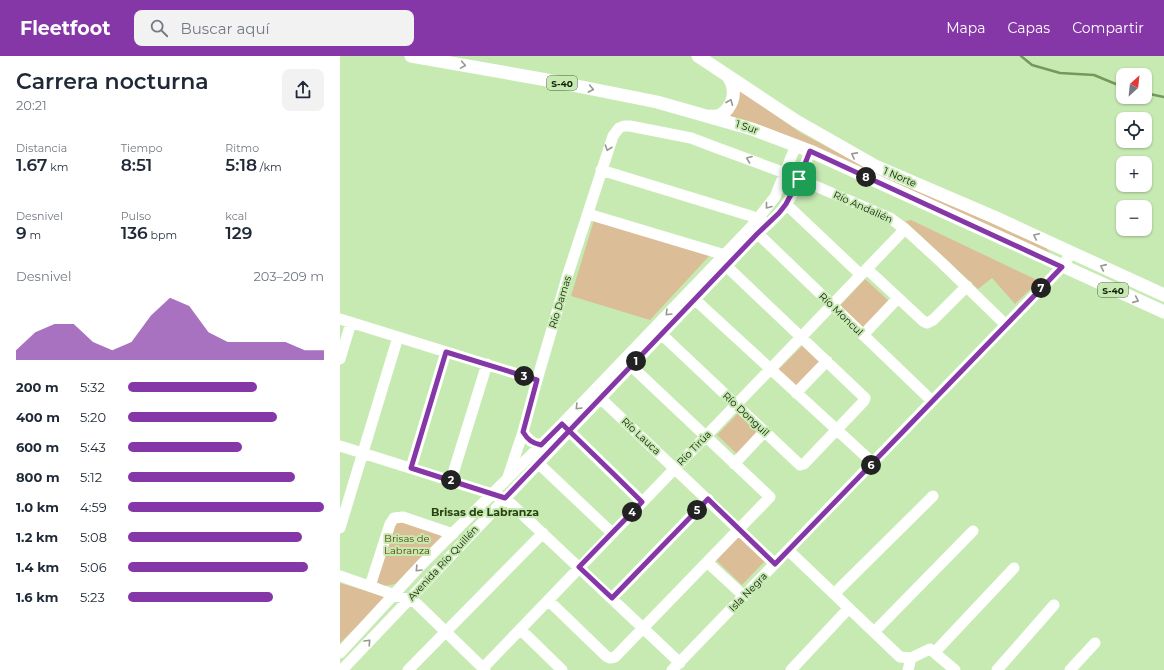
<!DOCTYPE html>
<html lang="es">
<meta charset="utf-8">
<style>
:root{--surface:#fff;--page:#f2f2f3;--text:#1f2937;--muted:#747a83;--accent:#8537a7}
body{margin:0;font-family:Montserrat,sans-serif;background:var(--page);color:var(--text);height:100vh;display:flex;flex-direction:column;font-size:15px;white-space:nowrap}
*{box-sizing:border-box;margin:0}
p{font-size:13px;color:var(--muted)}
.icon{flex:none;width:22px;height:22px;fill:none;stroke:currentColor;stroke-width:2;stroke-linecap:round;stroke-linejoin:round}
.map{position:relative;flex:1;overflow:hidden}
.details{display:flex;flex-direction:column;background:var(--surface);width:340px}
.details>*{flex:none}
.needle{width:26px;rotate:27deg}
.fabs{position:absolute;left:776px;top:12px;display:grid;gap:8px}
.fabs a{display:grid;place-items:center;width:36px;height:36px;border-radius:8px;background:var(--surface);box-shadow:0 1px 3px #0004;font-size:20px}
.pin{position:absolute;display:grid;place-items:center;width:34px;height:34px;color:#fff;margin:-17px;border-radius:8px;box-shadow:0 2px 6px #0006}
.km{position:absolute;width:20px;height:20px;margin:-10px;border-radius:50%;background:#222;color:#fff;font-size:11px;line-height:20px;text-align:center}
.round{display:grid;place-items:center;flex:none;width:42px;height:42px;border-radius:8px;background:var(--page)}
.head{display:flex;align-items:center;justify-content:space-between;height:68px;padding:0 16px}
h1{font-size:22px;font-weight:600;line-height:30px}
.metrics{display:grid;grid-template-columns:repeat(3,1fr);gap:6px;height:68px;padding:4px 16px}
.metrics div{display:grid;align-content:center}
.metrics b{font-size:17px;font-weight:600}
.metrics small{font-size:11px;font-weight:400}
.metrics p{font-size:11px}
.chart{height:112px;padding:8px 16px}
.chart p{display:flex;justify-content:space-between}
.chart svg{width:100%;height:72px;margin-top:4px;fill:var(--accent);opacity:.7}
ul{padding:0 16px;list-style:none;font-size:13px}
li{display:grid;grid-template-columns:64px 48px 1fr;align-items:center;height:30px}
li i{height:10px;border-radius:5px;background:var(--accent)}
header{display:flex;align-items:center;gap:24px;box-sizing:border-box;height:56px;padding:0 20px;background:var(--accent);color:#fff}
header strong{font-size:19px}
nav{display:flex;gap:22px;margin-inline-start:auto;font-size:14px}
.search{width:280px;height:36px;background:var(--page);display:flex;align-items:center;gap:10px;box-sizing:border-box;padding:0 14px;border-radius:8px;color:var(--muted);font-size:15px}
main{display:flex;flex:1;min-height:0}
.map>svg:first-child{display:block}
</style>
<header>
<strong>Fleetfoot</strong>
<div class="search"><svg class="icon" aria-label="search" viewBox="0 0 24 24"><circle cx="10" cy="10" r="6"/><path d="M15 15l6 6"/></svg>Buscar aquí</div>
<nav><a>Mapa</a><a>Capas</a><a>Compartir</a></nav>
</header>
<main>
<section class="details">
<div class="head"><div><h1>Carrera nocturna</h1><p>20:21</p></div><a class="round"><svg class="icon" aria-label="share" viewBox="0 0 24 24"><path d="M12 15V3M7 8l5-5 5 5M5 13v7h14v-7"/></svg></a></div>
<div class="metrics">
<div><p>Distancia</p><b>1.67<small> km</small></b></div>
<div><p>Tiempo</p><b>8:51</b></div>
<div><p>Ritmo</p><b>5:18<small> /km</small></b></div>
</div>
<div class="metrics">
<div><p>Desnivel</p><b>9<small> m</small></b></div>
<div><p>Pulso</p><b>136<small> bpm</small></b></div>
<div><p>kcal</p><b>129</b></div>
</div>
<div class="chart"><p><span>Desnivel</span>203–209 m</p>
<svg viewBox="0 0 160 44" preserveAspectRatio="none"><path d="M0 44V38L10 27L20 22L30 22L40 33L50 38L60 33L70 17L80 6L90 11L100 27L110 33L120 33L130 33L140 33L150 38L160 38V44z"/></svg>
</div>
<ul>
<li><b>200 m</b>5:32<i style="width:66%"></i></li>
<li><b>400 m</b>5:20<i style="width:76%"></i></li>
<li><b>600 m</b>5:43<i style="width:58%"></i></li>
<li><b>800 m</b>5:12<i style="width:85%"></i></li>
<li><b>1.0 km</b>4:59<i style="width:100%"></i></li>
<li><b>1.2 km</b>5:08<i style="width:89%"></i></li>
<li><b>1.4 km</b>5:06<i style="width:92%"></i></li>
<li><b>1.6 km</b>5:23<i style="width:74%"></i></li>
</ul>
</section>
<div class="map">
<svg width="824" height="614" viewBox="0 0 824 614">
<rect width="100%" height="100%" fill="#c7eab3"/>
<path fill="#dbbe97" d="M398,33L461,77L508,102L706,192L712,199L386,61Z
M254,164L370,199L310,264L231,240Z
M571,164L699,225L675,248L652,222L638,233L565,165Z
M525,223L549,245L522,274L498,252Z
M465,287L483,304L456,330L437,315Z
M401,354L421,373L397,398L377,379Z
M57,465L104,479L55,528L44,530L35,525Z
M399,480L425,505L402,529L376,504Z
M0,527L46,541L0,587Z"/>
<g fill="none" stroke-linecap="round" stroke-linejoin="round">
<path stroke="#739a5a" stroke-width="2.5" d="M681,0L692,9L720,17L754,19L783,31
M805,37L824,41"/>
<path stroke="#fff" stroke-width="11" d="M261,114L411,160L424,166
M446,148L521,219
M248,158L385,199L389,203
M413,173L592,345
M527,213L583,265L587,267L593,264L627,230
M350,239L533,407
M0,263L197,324
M317,274L460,409L464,408L524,345L525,342L381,205
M523,279L558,242
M0,303L11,267
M456,337L487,305
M256,338L435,508
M224,370L302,446
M183,376C188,384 192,387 201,389
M0,390L165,442L340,607
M198,407L272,477
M394,408L425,375
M71,412L106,296
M168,421L183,376L197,324L228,218L273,80L279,72L284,70H290L351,82L372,90L445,117L550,162L565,173L602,207L666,269
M111,424L147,308
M0,472L58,281
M448,494L560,601L571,602L590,593L615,614
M367,506L404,540
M0,520L75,546L145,614
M30,530L50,468L54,462L63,461L113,478
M494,538L593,440
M272,542L368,443
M208,544L266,600L270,602L275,601L430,441L286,305
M180,573L222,614
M534,576L633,475
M595,596L674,512
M0,597L80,510L222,368L411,171L435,141L456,89
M143,612L565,173
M2,614L417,178C427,169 438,160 446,149C456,134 464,112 470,95
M68,614L203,477
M332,614L722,211L731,197
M451,614L509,552
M568,614L571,602
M657,614L714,549
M730,614L755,587"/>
<path stroke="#fff" stroke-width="13" d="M71,0L207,24L317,46L412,73L470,95L824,256
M358,0L456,65L535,110L654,161L824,239
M371,60C385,63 395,45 393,33C393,28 390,24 388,20"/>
</g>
<defs><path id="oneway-chevron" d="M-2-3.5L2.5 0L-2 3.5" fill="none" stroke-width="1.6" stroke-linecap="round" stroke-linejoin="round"/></defs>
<g stroke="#949990">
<use href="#oneway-chevron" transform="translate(123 9) rotate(10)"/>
<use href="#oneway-chevron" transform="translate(251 33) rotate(11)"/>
<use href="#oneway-chevron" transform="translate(390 46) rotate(-68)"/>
<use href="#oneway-chevron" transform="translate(268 92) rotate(109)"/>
<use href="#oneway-chevron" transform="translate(514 99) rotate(-152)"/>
<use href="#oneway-chevron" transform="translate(409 103) rotate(-159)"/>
<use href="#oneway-chevron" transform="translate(428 150) rotate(128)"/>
<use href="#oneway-chevron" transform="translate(696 180) rotate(-155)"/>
<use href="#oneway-chevron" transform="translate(763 211) rotate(-156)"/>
<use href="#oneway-chevron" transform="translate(796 244) rotate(24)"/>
<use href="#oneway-chevron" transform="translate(328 257) rotate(135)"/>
<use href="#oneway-chevron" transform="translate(238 351) rotate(134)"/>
<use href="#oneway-chevron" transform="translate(78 513) rotate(134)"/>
<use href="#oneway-chevron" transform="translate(28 586) rotate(-47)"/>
</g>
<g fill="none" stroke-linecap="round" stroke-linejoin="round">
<defs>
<path id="route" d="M459,123L446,148L439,157L417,178L165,442L71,412L106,296L197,324L183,376C188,384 192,387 201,389L222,368C249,394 276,420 302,446L239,511L272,542L368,443L435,508L722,211L470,95L459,123"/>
</defs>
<use href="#route" stroke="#fff" stroke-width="8"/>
<use href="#route" stroke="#8537a7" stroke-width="5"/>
</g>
<g text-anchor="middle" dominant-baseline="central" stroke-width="4" stroke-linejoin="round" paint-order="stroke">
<g fill="#c7eab3" stroke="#485a3b" stroke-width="1">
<rect x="207" y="20" width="30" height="14" rx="3"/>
<rect x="758" y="227" width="30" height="14" rx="3"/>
</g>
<g font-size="9" font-weight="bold" fill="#111d08">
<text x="222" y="27">S-40</text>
<text x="773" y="234">S-40</text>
</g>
<g font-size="10" fill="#111d08" stroke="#c7eab3">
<text transform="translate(407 71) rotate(18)">1 Sur</text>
<text transform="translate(560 121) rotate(23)">1 Norte</text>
<text transform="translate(523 151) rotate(24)">Río Andalién</text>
<text transform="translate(220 246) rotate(-73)">Río Damas</text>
<text transform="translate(501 258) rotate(44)">Río Moncul</text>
<text transform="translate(406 358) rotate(43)">Río Donguil</text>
<text transform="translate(301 380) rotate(43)">Río Lauca</text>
<text transform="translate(354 392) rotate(-46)">Río Tirúa</text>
<text transform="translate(103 507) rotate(-47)">Avenida Río Quillén</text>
<text transform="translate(408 536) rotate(-46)">Isla Negra</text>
</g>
<g font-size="10" fill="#5b3c06" stroke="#c7eab3">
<text x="67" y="482">Brisas de<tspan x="67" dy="12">Labranza</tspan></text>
</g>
<g font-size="11" font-weight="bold" fill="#274211" stroke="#c7eab3">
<text x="145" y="456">Brisas de Labranza</text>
</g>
</g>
</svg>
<div class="fabs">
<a><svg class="needle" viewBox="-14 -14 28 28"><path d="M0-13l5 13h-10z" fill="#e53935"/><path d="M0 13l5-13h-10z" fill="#747a83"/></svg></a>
<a><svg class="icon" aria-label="locate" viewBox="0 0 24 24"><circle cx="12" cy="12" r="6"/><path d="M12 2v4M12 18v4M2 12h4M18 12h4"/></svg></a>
<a>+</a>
<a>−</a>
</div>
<div class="pin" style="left:459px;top:123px;background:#1e9e55"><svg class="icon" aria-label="arrive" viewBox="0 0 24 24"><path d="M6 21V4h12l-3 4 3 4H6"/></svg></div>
<b class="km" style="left:296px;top:305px">1</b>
<b class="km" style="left:111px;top:424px">2</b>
<b class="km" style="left:184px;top:320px">3</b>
<b class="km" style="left:292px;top:456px">4</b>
<b class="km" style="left:357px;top:454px">5</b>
<b class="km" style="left:531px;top:409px">6</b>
<b class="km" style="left:701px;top:232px">7</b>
<b class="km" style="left:526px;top:121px">8</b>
</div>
</main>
